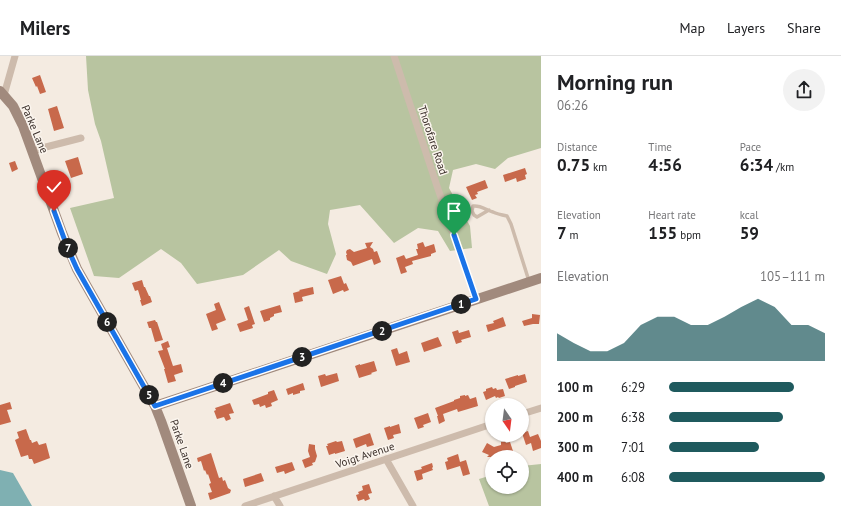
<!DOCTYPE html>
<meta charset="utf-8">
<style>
:root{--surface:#fff;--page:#f2f2f2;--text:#202124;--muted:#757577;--line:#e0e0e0;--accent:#1f5a5e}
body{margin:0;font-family:"PT Sans",sans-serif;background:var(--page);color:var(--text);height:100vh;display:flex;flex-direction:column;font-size:15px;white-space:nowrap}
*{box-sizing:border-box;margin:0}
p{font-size:13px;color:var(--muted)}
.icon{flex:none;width:22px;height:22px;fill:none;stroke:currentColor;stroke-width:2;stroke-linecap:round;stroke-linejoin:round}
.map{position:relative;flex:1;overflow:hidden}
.drawer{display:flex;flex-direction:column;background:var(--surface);width:300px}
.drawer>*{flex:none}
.needle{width:26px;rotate:166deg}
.controls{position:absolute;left:485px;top:342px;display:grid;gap:8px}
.controls a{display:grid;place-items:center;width:44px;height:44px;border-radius:50%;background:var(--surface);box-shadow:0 1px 3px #0004;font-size:20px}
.pin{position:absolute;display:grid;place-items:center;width:34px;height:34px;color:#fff;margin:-41px -17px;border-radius:50% 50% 50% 0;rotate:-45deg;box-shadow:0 0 4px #0007}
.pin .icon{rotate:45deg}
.km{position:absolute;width:20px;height:20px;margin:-10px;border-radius:50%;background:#222;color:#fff;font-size:11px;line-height:20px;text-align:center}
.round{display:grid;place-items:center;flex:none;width:42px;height:42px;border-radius:21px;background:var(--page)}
.overview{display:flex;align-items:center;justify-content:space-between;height:68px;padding:0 16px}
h1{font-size:22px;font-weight:800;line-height:30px}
.figures{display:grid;grid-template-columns:repeat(3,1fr);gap:6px;height:68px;padding:4px 16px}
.figures div{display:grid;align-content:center}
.figures b{font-size:17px;font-weight:800}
.figures small{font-size:11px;font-weight:400}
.figures p{font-size:11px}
.chart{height:112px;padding:8px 16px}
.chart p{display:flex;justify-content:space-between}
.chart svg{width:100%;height:72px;margin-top:4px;fill:var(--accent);opacity:.7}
ul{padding:0 16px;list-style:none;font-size:13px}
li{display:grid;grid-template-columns:64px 48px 1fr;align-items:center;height:30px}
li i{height:10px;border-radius:5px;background:var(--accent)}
header{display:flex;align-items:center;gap:24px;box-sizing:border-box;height:56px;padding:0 20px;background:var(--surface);border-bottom:1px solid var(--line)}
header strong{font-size:19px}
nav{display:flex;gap:22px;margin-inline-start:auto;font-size:14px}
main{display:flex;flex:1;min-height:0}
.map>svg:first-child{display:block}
</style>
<header>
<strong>Milers</strong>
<nav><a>Map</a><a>Layers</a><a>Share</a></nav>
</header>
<main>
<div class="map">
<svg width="541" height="450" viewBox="0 0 541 450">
<rect width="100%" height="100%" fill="#f4ebe1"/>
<path fill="#b8c4a0" d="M86,0H541V92L508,102L495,113L476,108L453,114L449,132L470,170L472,192L450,195L438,175L418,172L394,187L360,149L330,154L328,168L336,198L327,218L291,205L279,194L243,219L197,228L181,207L161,193L119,222L94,220L70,152L114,142L101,85L95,68L88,34Z
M541,408V450H489L479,423L492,419V431H522V410Z"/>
<path fill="#7fb0b2" d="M0,414L13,417L32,450H0Z"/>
<path fill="#c8694b" d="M40,19L46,36L40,38L37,30L36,31L32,22Z
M57,50L64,72L54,75L48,53Z
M78,101L83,118L71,122L65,105Z
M15,105L18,113L12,116L9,107Z
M525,112L527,118L525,119L526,123L517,126L516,122L505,126L503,119Z
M485,124L488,132L477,136L478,138L475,139L477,142L472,144L466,131Z
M373,186L370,191L373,193L374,196L377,195L381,206L374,209L372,203L353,210L351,206L347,204L346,199H347L346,196L347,194L350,193L354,196L367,192L365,187Z
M423,186L425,191L434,188L436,196L431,198V200L412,205L413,208L405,211L407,216L401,218L396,202L404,199L406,203L418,199L416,193H418L417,188Z
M341,220L344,228L346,227L349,234L344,236L343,234L333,238L328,224Z
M142,224L144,231H145L149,240H150L152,246L142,250L140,244H141L138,234L135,235L132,227Z
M313,231L314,238L302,241L303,245L295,247L293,237L300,235L299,234Z
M219,246L226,264L216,268L218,273L212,275L206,258L216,254L214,248Z
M280,249L282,256L274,258V260L270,262V264L264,266L260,255Z
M249,250L255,268L252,269L253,272L240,276L237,268L248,264L244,252Z
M532,258L540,259L539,268H533L524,270L522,265L532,262Z
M503,261L506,270L488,276L486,269L494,267L493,265Z
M155,264L156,266H157L163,284L155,286L151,272H149L147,266Z
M458,274L459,277L469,274L471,281L461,284L462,286L456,288L452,276Z
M438,281L442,290L424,296L421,287Z
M168,285L170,291L164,293L167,292L173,310L181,308L183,316L174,319L176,325L168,327L164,313H165L158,295L163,294L161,288Z
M397,292L399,298L407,295L410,306L396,310L391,294Z
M374,305L377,315L371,317L372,318L359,322L355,310L360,308V309Z
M337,317L339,325L321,331L318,320L325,318L326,320Z
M525,318L527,326L515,330V331L509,333L505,323L518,319V320Z
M303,327L305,334L300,335V337L293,339V337L288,339L286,333Z
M492,331L493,333L496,332L497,334L503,333L505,340L499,342L498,341L496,342L495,340L486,344L483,336L486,335V333Z
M274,334L278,344L271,347L272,350L266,352L265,349L260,351L259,348L254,349L252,344L268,338V336Z
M465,339V340L468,339L470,343L476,341L478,350L458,356L457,353L443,358L445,365L439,368L437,360H438L435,352L454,345V344L460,342V340Z
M10,346L12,353L7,354L11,366L0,369V349Z
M230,347L234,357L229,358L231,363L226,365L224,361L217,363L214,355L216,354L215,352Z
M428,357L431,366L423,369L424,371L418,373L414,362Z
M399,368L401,377L393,379L394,382L388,384L384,372L390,370V371Z
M26,373L30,384H31L32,387L37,385L39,389L46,387L50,402L34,408L32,403H29L28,399L21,401L15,384L19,382L17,376Z
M528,375L530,381L538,378L541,385V392L533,395L531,387L526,389L522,377Z
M370,377L374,389L367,391L366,388L356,392L353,383Z
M336,385L337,386L342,385L345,395L335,398V397L329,399L326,390H328L327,388Z
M505,385L506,387L510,386L513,395L498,399V401H487L489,399L482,396L487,387L494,391L501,389V386Z
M309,388L315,389V393L317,400L315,406L312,407L313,409L305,412L302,404L310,401L308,395Z
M211,397L219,422L222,421L223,425L225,424L228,432L231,434L230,437L210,444L208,437L212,436L209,428L211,427L208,418L207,419L205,414L204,415L201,405L198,406L197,402Z
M458,398L460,406L466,404L470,418L463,420L460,410L447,414L445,406L448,405L447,402Z
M292,406L295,414L285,418L284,415L277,417L275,411Z
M432,407L433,411L432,412L433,414L422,418L423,423L417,425L414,415L422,413L421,411Z
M261,417L264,425L245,431L243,423Z
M369,428L372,437L368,438L370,443L365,445L364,443L358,445L356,439L359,438L358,436L363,434L362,430Z"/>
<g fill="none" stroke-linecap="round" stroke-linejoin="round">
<path stroke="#cdbbac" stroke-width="3.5" d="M489,154L477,161L474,159L472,155L473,150C481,149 486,154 493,156C497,158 502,159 507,160L511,168L529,225"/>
<path stroke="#cdbbac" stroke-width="7" d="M394,0L437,130L476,243
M4,39L15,0
M32,96L42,92L81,82
M522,358L541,352
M386,403L413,450
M274,440L280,450
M245,450L492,368"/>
<path stroke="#a18a7d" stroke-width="10" d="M0,35L13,50L23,70L62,177L77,213L155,350L161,365L191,450
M155,350L541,222"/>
</g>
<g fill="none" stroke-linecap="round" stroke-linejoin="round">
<defs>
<path id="route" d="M54,155L68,193L77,213L155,350L476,243L454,179"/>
</defs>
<use href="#route" stroke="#fff" stroke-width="8"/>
<use href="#route" stroke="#1a73e8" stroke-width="5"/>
</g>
<g text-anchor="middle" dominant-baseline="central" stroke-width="3" stroke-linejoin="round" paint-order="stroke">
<g font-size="11" fill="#3b302b" stroke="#fbf5ee">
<text transform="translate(35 73) rotate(67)">Parke Lane</text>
<text transform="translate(433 84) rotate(72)">Thorofare Road</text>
<text transform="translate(182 388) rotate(71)">Parke Lane</text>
<text transform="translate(365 399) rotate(-18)">Voigt Avenue</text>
</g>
</g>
</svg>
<div class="controls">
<a><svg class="needle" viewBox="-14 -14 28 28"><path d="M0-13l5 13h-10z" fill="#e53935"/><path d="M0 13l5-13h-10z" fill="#757577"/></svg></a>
<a><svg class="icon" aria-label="locate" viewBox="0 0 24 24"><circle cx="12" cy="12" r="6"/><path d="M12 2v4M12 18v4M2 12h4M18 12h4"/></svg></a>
</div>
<div class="pin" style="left:454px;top:179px;background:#1e9e55"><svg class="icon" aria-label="arrive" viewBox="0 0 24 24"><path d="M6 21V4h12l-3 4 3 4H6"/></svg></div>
<div class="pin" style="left:54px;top:155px;background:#d93025"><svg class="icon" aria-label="check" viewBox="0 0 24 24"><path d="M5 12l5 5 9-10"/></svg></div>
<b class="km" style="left:461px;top:248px">1</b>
<b class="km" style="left:382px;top:275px">2</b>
<b class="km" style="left:302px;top:301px">3</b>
<b class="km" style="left:223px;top:327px">4</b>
<b class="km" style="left:149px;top:339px">5</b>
<b class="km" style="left:107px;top:266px">6</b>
<b class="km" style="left:68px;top:192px">7</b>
</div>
<section class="drawer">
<div class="overview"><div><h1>Morning run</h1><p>06:26</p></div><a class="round"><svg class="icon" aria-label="share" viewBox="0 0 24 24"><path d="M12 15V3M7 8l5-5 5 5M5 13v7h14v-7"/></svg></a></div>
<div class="figures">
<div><p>Distance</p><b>0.75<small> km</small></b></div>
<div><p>Time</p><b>4:56</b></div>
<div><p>Pace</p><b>6:34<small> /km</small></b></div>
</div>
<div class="figures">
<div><p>Elevation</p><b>7<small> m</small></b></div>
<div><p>Heart rate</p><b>155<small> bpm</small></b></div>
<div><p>kcal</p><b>59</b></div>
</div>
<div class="chart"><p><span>Elevation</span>105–111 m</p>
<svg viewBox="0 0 160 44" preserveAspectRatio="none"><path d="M0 44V27L10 33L20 38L30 38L40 33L50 22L60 17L70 17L80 22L90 22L100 17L110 11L120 6L130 11L140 22L150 22L160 27V44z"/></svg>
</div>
<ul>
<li><b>100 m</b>6:29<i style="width:80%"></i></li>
<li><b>200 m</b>6:38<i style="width:73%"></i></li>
<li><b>300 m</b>7:01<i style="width:58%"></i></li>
<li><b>400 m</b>6:08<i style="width:100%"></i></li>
</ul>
</section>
</main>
